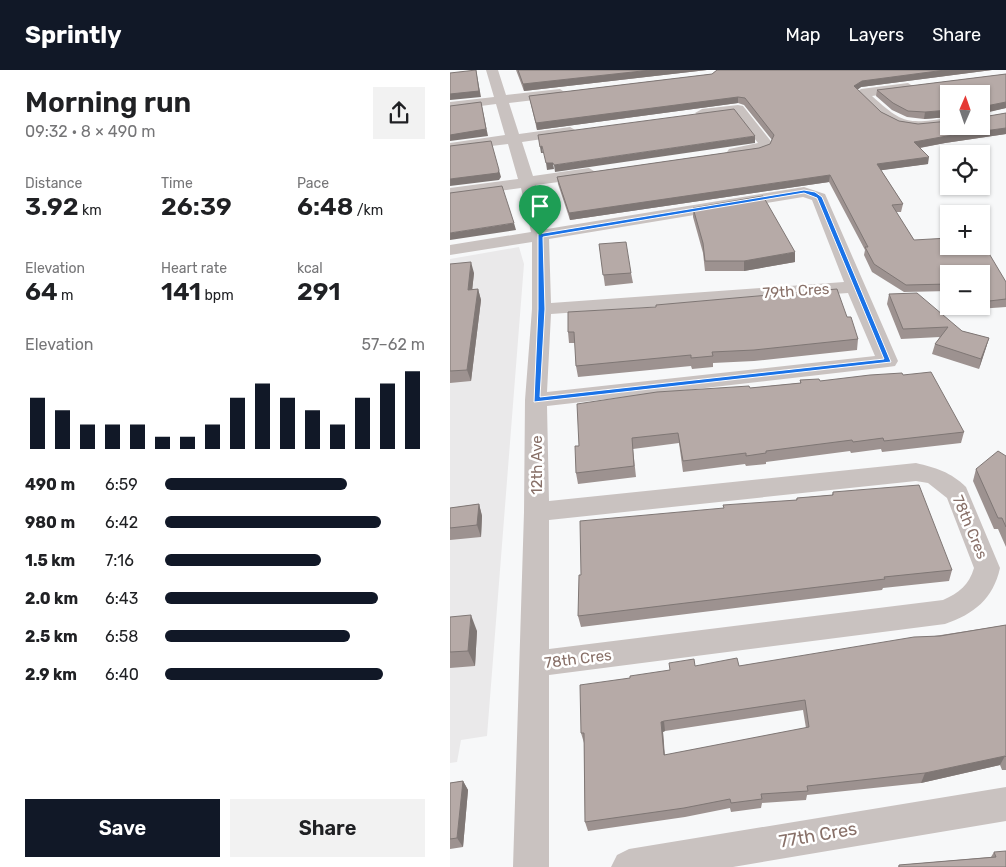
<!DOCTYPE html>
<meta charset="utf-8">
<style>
:root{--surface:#fff;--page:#f2f2f2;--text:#202124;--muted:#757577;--accent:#111827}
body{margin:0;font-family:Rubik,sans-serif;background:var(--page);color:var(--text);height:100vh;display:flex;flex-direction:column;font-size:19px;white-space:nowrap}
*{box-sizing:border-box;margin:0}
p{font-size:16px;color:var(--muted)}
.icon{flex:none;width:28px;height:28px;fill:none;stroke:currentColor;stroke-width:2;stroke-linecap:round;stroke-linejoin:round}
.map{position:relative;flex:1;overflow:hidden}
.details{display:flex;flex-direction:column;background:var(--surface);width:450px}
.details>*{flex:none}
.needle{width:32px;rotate:2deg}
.controls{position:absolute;left:490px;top:15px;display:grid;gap:10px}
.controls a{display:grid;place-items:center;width:50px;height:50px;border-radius:0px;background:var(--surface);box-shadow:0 1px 4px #0004;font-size:25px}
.pin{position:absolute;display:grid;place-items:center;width:42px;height:42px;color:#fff;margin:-51px -21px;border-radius:50% 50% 50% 0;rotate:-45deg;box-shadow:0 0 5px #0007}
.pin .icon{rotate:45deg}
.round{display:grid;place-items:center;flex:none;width:52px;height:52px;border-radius:0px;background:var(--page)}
.head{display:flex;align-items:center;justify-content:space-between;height:85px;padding:0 25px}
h1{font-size:28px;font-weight:600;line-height:38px}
.metrics{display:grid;grid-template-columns:repeat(3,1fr);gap:8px;height:85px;padding:5px 25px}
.metrics div{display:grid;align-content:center}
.metrics b{font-size:25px;font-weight:600}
.metrics small{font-size:14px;font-weight:400}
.metrics p{font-size:14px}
.chart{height:140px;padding:10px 25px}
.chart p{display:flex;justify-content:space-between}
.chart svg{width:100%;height:90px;margin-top:5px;stroke:var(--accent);stroke-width:6}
.action{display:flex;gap:10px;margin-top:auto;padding:10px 25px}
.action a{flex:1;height:58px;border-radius:0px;background:var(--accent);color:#fff;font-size:20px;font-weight:600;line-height:58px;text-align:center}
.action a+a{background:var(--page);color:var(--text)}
ul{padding:0 25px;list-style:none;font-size:16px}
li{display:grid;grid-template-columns:80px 60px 1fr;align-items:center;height:38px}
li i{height:12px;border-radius:6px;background:var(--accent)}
header{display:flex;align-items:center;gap:30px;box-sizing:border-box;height:70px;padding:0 25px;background:var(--accent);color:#fff}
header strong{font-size:24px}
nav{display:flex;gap:28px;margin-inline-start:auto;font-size:18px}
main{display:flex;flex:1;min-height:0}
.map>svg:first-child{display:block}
</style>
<header>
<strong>Sprintly</strong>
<nav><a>Map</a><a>Layers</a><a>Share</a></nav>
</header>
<main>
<section class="details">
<div class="head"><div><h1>Morning run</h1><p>09:32 · 8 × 490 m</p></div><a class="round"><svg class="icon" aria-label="share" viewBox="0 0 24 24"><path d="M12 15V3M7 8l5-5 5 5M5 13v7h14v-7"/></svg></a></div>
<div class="metrics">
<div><p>Distance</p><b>3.92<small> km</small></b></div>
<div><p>Time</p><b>26:39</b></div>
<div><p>Pace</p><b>6:48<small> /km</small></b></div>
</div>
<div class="metrics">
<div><p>Elevation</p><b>64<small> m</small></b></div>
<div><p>Heart rate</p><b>141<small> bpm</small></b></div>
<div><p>kcal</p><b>291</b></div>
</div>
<div class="chart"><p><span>Elevation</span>57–62 m</p>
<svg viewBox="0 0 160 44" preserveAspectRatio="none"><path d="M5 44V19M15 44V25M25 44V32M35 44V32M45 44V32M55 44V38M65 44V38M75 44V32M85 44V19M95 44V12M105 44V19M115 44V25M125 44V32M135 44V19M145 44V12M155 44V6"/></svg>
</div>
<ul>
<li><b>490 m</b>6:59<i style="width:70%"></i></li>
<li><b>980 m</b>6:42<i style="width:83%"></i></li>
<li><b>1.5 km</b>7:16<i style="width:60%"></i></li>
<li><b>2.0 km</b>6:43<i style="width:82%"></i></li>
<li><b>2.5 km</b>6:58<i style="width:71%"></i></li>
<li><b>2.9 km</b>6:40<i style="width:84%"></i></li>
</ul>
<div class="action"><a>Save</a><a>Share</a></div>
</section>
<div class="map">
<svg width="556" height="797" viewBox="0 0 556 797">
<rect width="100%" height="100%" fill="#f7f8f9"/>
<path fill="#eae9ea" d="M69,177L74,194L37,666L11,670L7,692L0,693V189Z"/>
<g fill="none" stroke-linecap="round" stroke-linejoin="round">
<path fill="#c9c2c0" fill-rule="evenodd" d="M36,0H48L56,25L110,19L116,23L110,27L59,33L69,64L120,57L127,61L120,65L72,72L83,106L139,98L147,103L139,108L86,115L97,159L354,117L375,124L448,291L445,296L438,297L97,336L99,431L466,393C486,398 501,402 516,417L550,498C543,529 524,544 495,554L99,605V797H63L74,442L75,330L82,239V172L0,185V175L81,162L71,118L0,128V118L68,109L58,74L0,81V73L55,65L46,34L0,40V32L44,27ZM353,127L362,130L394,212L101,233L99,169ZM398,223L425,286L97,322L101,244ZM466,411L478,413L497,428L524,498C519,515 509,523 493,530L99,579V450Z
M458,13L464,17L463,20L422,26C453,54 457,54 499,48V56C465,61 448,63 422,39C416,34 409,29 405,23L411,19Z
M288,35L293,36L320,70L322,73L319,79L284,86L279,85L277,82L279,79L308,73L284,43L252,47L245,43L252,39Z
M556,717V751L283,797H161L167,785L179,779Z"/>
</g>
<path fill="#9d9290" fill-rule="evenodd" d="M66,0H257L74,21Z
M267,0H542L411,17L407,20L431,42L449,51L468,54L531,56L499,24V47L474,49L457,47L442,40L426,26L427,20L556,4V38L532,43L533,47L556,43V64L495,73L470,78L478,94L431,100L453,134L451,142H446L464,170L556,212V237L528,239L526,236H531V204H499V221L454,222L422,202L414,185L415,180L379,112L120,150L108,114L107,107L309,78L320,74L322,70L294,35L288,33L87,60L79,26L262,4Z
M243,138L345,192L294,201H255L253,183L243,147Z
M149,174L181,203L183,213L155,216Z
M0,194L24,203L22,220L28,219L31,230L21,311L0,313Z
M439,224L512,261L539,268L529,299L482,284L485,274L490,267L451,269L437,234Z
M397,247L408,269L407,280L304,291L263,293V297L242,299L241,296L128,307L126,296L125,273H119L118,262Z
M453,305L514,362L511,373L432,382L431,379L401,383L400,381L316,392V394L296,396L295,394L233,402L229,373L183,379L186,407L128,414L126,403L129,376L300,318L350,313V310L370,311Z
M556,386V477L548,459H544L523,411L526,399Z
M383,422L502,500L499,511L433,518L432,520L131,557L128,546L131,505L273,438L346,430L347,428L382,425Z
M29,434L32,446L31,467L0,470V438Z
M0,547L27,561L25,596L0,598Z
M556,555V700H552L550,695L471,713L357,725L356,730L312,733L311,738L281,742L280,738L235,747L138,761L135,752L134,673L131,663L180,608L245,596H289ZM353,640L356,658L215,685L213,662L215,661Z
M13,711L18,720L13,777L0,779V713Z
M544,782L556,797H448L449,795L541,787Z"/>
<path fill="#7f7775" d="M26,0L31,27L0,30V24Z
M201,0H257L74,21L73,14Z
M495,0H542L411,17L403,23L404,16L412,11Z
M288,27V33L87,60L86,53Z
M31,32L38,66L0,71V65Z
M556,32V38L531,44V37Z
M499,40V47L474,49L475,42Z
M556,58V64L495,73L463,79L464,72L497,66Z
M305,66V73L105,102L104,95Z
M92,76L93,83H91L90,77Z
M479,87L478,94L426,101L427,94Z
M96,93H103L104,99L97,100Z
M49,100L51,107L49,110L0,116V109Z
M380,105L379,112L120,150L119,143Z
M64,153L66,160L0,170V163Z
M345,182V192L294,201V191Z
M21,192L24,203L21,231L18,220Z
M28,219L31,230L21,311L17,300Z
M539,268L536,278L529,299L531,289Z
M29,434L32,446L31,467L27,455Z
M21,545L27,561L25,596L18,581Z
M214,651L215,661L213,662L215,695L211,652Z
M555,686L550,695L471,713L475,703Z
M13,711L18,720L13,777L7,768Z"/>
<path fill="#b6aaa7" stroke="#7f7775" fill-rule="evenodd" d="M26,0L29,21L0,24V3Z
M68,0H201L73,14Z
M267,0H495L412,11L404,16L431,42L449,51L468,54L499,51V56H531V40L533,47L556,43V58L497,66L464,72L479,87L427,94L453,134L442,135L464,170L499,168V176H531V170L556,212V229L531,232V204H499V214L456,215L424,194L415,177H418L380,105L119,143L107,107L309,78L320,74L324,65L295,28L288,27L86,53L79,26L262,4Z
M556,4V32L531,37V24H499V40L475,42L458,41L443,33L427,20Z
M31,32L36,59L0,65V36Z
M284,39L305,66L104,95L103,93H96L92,76L90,77L88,65Z
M41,71L49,100L48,103L0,109V76Z
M52,116L64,153L0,163V123Z
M313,126L345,182L294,191H255L253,173L243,138Z
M176,172L181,203L153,205L149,174Z
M21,192L18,220L28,219L17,300L0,301V194Z
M387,219L397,247H401L408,269L304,280L262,282L263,286L241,288V285L126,296L124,262H118V242L206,237V235L251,231Z
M467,223L512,261L539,268L531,289L485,274L498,257L453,259L439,224Z
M481,302L514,362L434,371L433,368L403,372L402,370L316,381V383L296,386V383L233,391L228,363L182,368L184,396L126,403L125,376H129L127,334L207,322L299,316L300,318L351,313L350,310L369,309L370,311L420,305L452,303L453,305Z
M548,381L556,386V457L552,448H548L526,399Z
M469,415L502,500L434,507L435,509L128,546L129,505H131L130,451L274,438L273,435L347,430V428L383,425V422Z
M29,434L27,455L0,458V438Z
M21,545L18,581L0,582V547Z
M556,555V687L555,686L475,703L357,716L358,721L311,724L312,729L281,733L280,729L234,738L135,752L134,663H131L130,615L180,608V606L220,600L219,593L244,589L245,596L287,588L289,596L464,567L490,566ZM355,630L359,657L214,685L211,652L214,651Z
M13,711L7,768L0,769V713Z
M556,781V797H449V795L546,787L544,782Z"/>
<path fill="#1a73e8" stroke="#fff" fill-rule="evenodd" d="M354,120L365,122L372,127L441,292L84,332L88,239V164ZM354,123L367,128L434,289L90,327L95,239L93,167Z"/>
<g text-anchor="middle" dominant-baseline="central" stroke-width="5" stroke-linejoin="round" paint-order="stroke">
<g font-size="15" fill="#887068" stroke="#fff">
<text transform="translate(346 221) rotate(-4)">79th Cres</text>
<text transform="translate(87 395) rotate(-90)">12th Ave</text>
<text transform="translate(520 457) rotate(67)">78th Cres</text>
<text transform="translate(128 589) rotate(-7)">78th Cres</text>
</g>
<g font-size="18" fill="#887068" stroke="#fff">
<text transform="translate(368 765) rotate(-10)">77th Cres</text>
</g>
</g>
</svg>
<div class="controls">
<a><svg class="needle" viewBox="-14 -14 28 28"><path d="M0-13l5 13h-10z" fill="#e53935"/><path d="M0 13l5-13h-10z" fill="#757577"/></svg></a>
<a><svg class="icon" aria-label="locate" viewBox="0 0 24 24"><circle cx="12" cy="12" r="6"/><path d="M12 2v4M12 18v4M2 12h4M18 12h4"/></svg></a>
<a>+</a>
<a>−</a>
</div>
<div class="pin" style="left:90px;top:166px;background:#1e9e55"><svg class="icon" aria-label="arrive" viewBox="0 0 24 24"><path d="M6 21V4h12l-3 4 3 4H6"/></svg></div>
</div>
</main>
